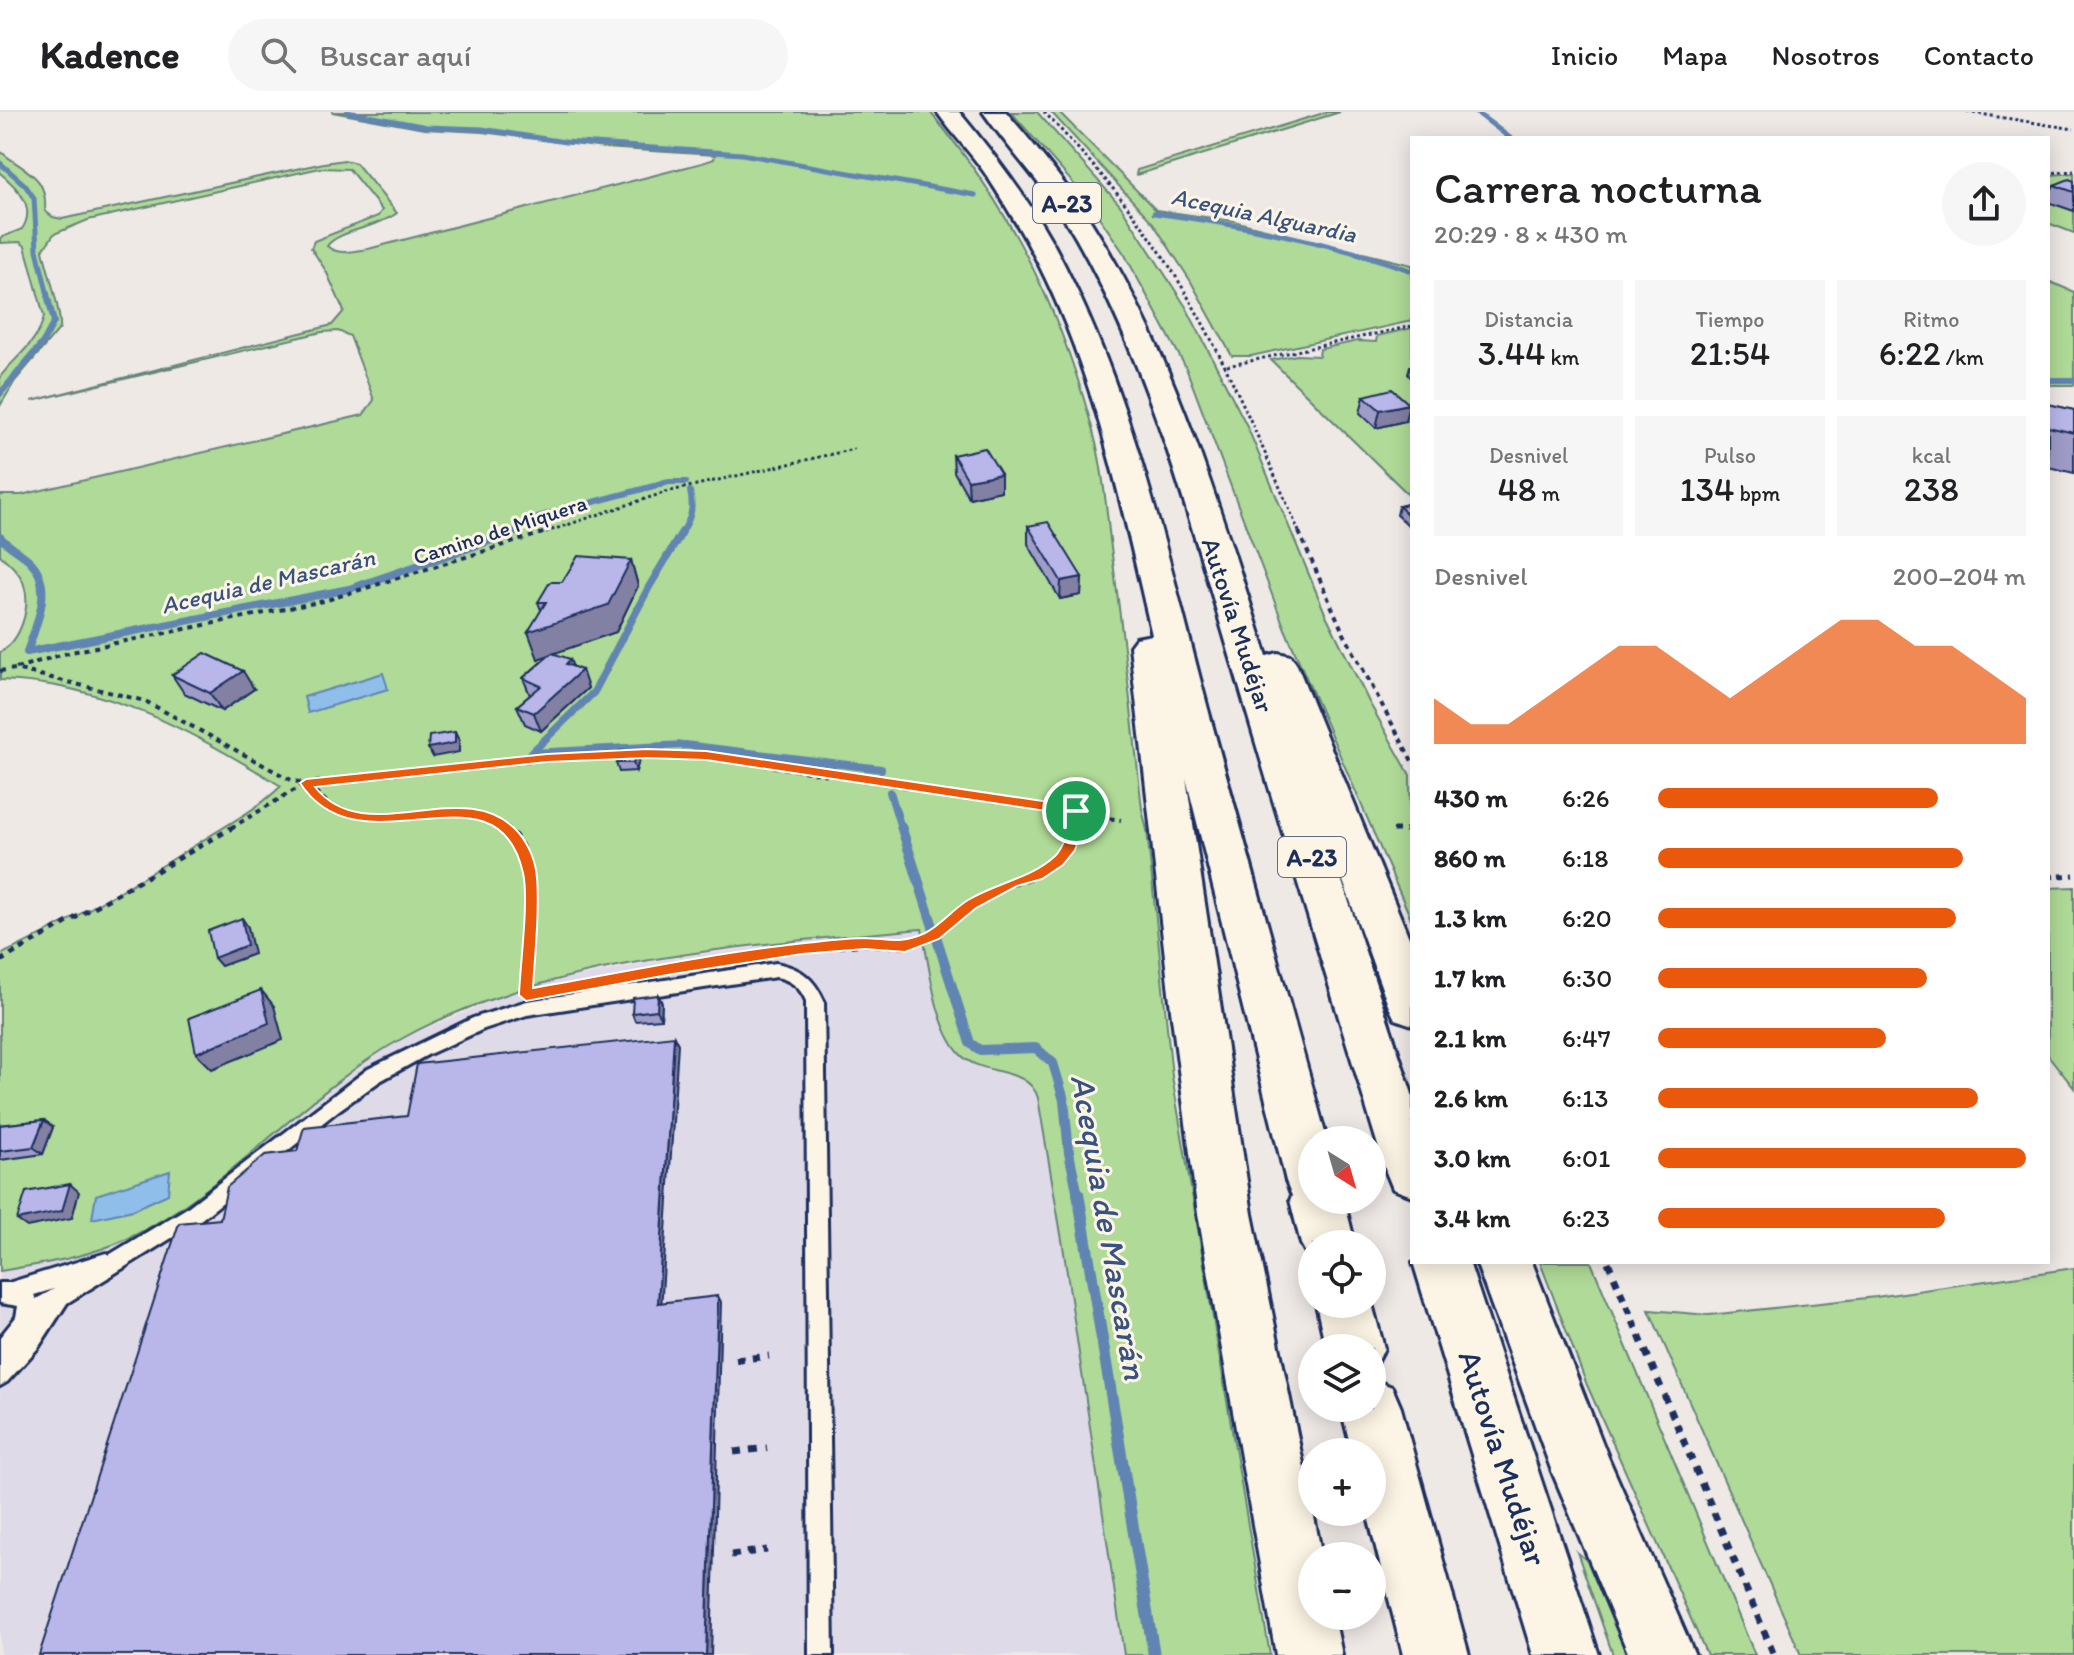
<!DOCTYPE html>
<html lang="es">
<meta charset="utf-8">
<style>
:root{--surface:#fff;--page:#f6f6f6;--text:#202124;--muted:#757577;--line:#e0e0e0;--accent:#ea580c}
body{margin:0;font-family:Itim,sans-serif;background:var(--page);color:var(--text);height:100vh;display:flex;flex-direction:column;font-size:30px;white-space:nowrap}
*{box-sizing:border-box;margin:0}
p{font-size:26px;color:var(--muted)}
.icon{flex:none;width:44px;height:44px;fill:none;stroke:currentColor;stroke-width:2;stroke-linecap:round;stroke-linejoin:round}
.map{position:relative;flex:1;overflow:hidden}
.sheet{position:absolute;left:1410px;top:24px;width:640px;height:1128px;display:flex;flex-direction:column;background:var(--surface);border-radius:0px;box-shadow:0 4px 20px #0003}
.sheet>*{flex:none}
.needle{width:52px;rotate:143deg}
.fabs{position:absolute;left:1298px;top:1014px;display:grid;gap:16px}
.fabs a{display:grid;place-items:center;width:88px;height:88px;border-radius:50%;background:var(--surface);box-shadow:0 4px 20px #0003;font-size:40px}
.pin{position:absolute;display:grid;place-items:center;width:68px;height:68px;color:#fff;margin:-34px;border:4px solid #fff;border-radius:50%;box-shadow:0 2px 8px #0007}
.round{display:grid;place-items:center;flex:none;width:84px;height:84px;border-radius:42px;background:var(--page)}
.summary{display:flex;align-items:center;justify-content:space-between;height:136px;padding:0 24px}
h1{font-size:44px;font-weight:600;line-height:60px}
.figures{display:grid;grid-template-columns:repeat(3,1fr);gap:12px;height:136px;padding:8px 24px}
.figures div{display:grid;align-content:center;border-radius:0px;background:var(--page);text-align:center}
.figures b{font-size:34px;font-weight:600}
.figures small{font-size:22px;font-weight:400}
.figures p{font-size:22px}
.chart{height:224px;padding:16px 24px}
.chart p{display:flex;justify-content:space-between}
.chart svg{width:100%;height:144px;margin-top:8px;fill:var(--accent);opacity:.7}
ul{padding:0 24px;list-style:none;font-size:26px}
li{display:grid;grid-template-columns:128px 96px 1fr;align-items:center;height:60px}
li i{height:20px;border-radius:10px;background:var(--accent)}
header{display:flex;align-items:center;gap:48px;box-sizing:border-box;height:112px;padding:0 40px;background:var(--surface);border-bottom:2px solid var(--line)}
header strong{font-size:38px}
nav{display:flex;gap:44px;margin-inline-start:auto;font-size:28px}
.search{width:560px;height:72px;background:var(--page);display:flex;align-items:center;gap:20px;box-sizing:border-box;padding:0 28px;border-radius:44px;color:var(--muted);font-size:30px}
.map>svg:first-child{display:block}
</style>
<header>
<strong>Kadence</strong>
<div class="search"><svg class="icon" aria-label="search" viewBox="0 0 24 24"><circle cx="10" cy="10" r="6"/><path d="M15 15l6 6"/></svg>Buscar aquí</div>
<nav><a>Inicio</a><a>Mapa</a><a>Nosotros</a><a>Contacto</a></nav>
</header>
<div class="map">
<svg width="2074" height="1543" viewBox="0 0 2074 1543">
<rect width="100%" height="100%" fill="#efe9e6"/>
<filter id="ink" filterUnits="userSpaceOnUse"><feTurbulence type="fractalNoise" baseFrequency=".0125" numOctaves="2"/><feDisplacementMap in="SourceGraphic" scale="16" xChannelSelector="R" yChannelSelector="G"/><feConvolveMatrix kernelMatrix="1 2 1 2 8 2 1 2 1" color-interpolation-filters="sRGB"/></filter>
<g filter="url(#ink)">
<path fill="#dfdae7" d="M923,817L933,875L967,948L986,958L1021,965L1036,979L1063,1134L1124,1543H0V1159L94,1141L129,1126L159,1109L321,981L403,926L513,880L539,872L668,847L816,827Z"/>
<path fill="#b0da97" stroke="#66847a" stroke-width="2" d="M332,0H930C1014,99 1066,209 1097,335C1105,370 1107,408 1112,443C1124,528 1133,613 1142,697L1147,718L1172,964L1270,1543H1124L1063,1134L1038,986C1028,953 981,965 960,942C935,915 929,852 922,817C760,832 547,846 403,926C305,980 227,1079 129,1126C89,1145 44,1152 0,1159V843C69,811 136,771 200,730C228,712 258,697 281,674C194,620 106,571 0,568V540C21,529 31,495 24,473C21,461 9,451 0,443V383H21L363,303L374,288L350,224L338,219L322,220L32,289L332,213L344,199L326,159L311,136L314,129L378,104L382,98L349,57L320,56L88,108L54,122L43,138C47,157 62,201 60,216L15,269L0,294V265C15,245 39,230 44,204L25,134L20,130L0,131V126L22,117C37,95 17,75 0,61V39C24,60 48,62 45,99L53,105L62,107L324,51L344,48L356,51L397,101C378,116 338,118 327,134C338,144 354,139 368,137L702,51L714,47L715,43L604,36L482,20L424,17Z
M1011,0H1037L1120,93L1186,195L1247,314L1325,501L1369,590L1410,663L1412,809L1285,517L1186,256L1125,143L1086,86Z
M1051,0H1059L1156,98L1233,109L1412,153V209L1251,244H1232L1190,168L1153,111Z
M1327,0H1340L1136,63L1137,58Z
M2074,61V121L2048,111V67L2052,63Z
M2048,169L2074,180V273H2048Z
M1412,216V386L1271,248L1297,243L1319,244L1320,237L1358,229L1376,230L1377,224Z
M2074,775V976L2048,943V776Z
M1540,1150H1591L1755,1543H1707L1587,1273Z
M2074,1156V1543H1801L1649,1198L1709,1203L1876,1185Z
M1577,1440L1591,1452L1629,1543H1613Z"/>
<path fill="#8fbeea" stroke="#6185b2" stroke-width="2" d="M383,561L388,577L308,601L304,585Z
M170,1059L168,1082L133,1098L92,1107L96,1083Z"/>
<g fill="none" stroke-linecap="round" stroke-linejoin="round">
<path stroke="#6185b2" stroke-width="5" d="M347,0L427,15L482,17L565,30L742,42L975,83
M1476,0L1510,26
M0,51L25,73L34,86L37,138L49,188
M1154,101C1242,113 1328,129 1412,159"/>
<path stroke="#6185b2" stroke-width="6" d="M2048,268H2074
M0,282L43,230L54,210L48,186
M512,422L541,404L669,370H686
M681,422C691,406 694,397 690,379"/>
<path stroke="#6185b2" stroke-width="8" d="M682,420L649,475L594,580L531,641L685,633L881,657
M0,425C9,435 20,440 30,449C55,474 36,513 27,540L349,477L516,420
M890,680L901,716"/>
<path stroke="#6185b2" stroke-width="10" d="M901,714L970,931L980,938L1036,936L1053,951L1064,988L1069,1041L1078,1083"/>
<path stroke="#6185b2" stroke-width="12" d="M1078,1081L1154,1543"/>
<defs>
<path id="service" d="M776,851C801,856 814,866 824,889L833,1543H809L806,889C800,875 791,868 776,865L527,903L484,917L429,942L380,969L339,998L199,1109L67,1191L38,1236L7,1270L0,1274V1225L16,1205L18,1194L0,1191V1171H8L106,1141L109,1143L185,1097L368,957L473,906L527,889ZM54,1177L36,1187L34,1183Z"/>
<path id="motorway" d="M937,0H959C994,42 1027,85 1054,133C1132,277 1166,440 1208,597C1247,741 1288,884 1327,1028H1312V1088H1344L1355,1132H1312V1152L1301,1132L1290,1088L1292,1084L1286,1069L1186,666L1252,1102L1322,1444H1312V1504H1334L1342,1543H1276L1198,1102L1171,898L1130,534L1136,526L1152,523C1121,391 1093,250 1027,130C1015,109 1002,87 989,67C974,44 953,23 937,0Z
M983,0H1006C1040,40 1074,80 1101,126C1179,255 1221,402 1267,544L1278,541L1291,544L1297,553L1412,833V913L1395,907L1388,893L1330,733L1412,982V1084L1393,1077L1386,1060C1335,892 1283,725 1234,557C1190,411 1152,260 1076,126C1050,80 1013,43 983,0Z
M1413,1150H1469L1599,1543H1533Z
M1476,1150H1532L1608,1345L1695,1543H1629L1551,1357Z
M1316,1192H1372L1384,1236L1375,1256L1372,1258V1236H1326Z
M1372,1267L1392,1275L1401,1296L1469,1543H1403L1367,1400H1372V1340H1352L1341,1296H1372Z"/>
</defs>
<use href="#service" stroke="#1b2f5e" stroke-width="6"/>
<use href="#motorway" stroke="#1b2f5e" stroke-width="6"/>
<path stroke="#1b2f5e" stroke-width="3" stroke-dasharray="3 3" stroke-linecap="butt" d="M1044,0C1078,36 1111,72 1140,111C1209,205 1254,316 1300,422
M1967,0L2074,17
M2048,61L2074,59
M1227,254L1412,214
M540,422L666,380L854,337"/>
<path stroke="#1b2f5e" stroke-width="4" stroke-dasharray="5 5" stroke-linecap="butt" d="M1299,420L1342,518L1412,649
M16,556L71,540L324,489L546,420
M0,559L15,557L145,589L293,669L306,671C439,657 572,639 706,644L1121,708
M231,716L306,671L331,694L360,704L458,701L487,704L507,716
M1077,716L1079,710L1092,702"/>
<path stroke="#1b2f5e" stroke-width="5" stroke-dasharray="6 6" stroke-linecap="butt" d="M504,714C519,722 527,744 531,761L526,875
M1393,718H1412
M2048,765L2074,763
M791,839L865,832L905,835L931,824L972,792L1013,771L1031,766L1058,749L1069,738L1078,714
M0,849L235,714"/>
<path stroke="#1b2f5e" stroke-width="7" stroke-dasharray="8 8" stroke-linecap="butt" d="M1608,1150L1774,1543
M736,1248L769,1244
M734,1340L767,1336
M731,1443L767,1438"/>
<use href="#service" fill="#fcf5e5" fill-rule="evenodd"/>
<use href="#motorway" fill="#fcf5e5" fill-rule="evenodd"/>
</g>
<path fill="#9f9dc8" stroke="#1b2f5e" stroke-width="2" d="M2074,69V99L2048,90V83L2054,73Z
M1410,254H1412V267L1408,262Z
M1364,284L1405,309L1376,316L1360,301Z
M2048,292L2074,298V361L2048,355Z
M953,343L1001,362V379L969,386L954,360Z
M1412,391V412L1408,413L1397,403L1399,394Z
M1028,414L1082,465L1081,483L1060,487L1028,432Z
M631,448L638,474L616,520L553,541L573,554L588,576L541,619L525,612L517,594L530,583L523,566L550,542L538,547L541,498L538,490L562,470Z
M172,563L254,577L222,599L184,581Z
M636,639L639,648L636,659L619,660L616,651Z
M658,883L662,891L661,907L635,909L632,901Z
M44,1008L53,1015L43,1042L0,1048V1013Z"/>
<path fill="#8280a3" stroke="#1b2f5e" stroke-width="2" d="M1409,292L1405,309L1376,316L1380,298Z
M1001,362V379L969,386L968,368Z
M1412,404V412L1408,413L1410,405Z
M631,448L638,474L616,520L538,547L528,520Z
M1082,465L1081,483L1060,487L1061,469Z
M570,547L576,563L582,558L588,576L541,619L534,601L566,552Z
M243,559L254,577L222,599L210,581Z
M455,620L459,628V640L433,645L428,636Z
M636,639L639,648L636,659L633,651Z
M242,806L248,815L254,842L221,854L214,846Z
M261,878L274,894L283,928L212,957L196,941Z
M658,883L662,891L661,907L657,898Z
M674,924L678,932L661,1198L658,1191Z
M44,1008L53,1015L43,1042L33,1035Z
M70,1072L79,1080L72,1106L27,1115L17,1108Z
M718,1184L721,1190L711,1543H706Z"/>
<path fill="#b9b7e9" stroke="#1b2f5e" stroke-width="2" d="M2069,67L2074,69V80L2054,73Z
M1392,277L1409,292L1380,298L1364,284Z
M2048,292L2074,298V321L2048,315Z
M985,336L1001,362L968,368L953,343Z
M1412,391V404L1410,405L1399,394Z
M1048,410L1082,465L1061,469L1028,414Z
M578,444L631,448L608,493L528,520L546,490H538L550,470H562Z
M205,541L243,559L210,581L172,563Z
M552,541L570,547L566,552L582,558L534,601L517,594L541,574L523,566Z
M455,620V631L428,636L429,624Z
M619,639H636L633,651H616Z
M242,806L247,833L214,846L208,819Z
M261,878L269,911L196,941L189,906Z
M658,883L657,898L632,901L633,886Z
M674,924L658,1191L718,1184L706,1543H39L179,1111L220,1107L227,1075L265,1043L297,1039L304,1015L407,1004L417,952Z
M44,1008L33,1035L0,1039V1013Z
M70,1072L62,1099L17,1108L26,1080Z"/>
</g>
<path fill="#ea580c" stroke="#fff" stroke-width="2" fill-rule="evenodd" d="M647,637L706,639L1076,694L1099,702L1084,713L1075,738L1063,753L1042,767L1017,774L976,796L939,827L905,840L865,837L802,842L673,862L526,889L519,883C520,853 529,788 523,761C497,643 361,765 300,671L306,667L547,642ZM647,646L706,648L1080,704C1066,712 1067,733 1055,744C1032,766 996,771 968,788C953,797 941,813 925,821C901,832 890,827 865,826C845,826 824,829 805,831C714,841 623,860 533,876C535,840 540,801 537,766C536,750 529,733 519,721C465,659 367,740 315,675L547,650Z"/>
<g text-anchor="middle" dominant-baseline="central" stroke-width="6" stroke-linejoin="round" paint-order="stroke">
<g font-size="22" fill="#1b2f5e" stroke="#fcf5e5">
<text transform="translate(500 418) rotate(-18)">Camino de Miquera</text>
</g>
<g fill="#fcf5e5" stroke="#5e6a86" stroke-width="2">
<rect x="1033" y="71" width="68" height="40" rx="6"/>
<rect x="1278" y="725" width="68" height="40" rx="6"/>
</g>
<g font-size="24" font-weight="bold" fill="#1b2f5e">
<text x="1067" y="91">A-23</text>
<text x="1312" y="745">A-23</text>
</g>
<g font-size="24" font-style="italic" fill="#385381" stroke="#fcf5e5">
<text transform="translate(1264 103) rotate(12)">Acequia Alguardia</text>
<text transform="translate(268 469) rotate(-13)">Acequia de Mascarán</text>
</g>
<g font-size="26" fill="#1b2f5e" stroke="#fcf5e5">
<text transform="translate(1238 513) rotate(72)">Autovía Mudéjar</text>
</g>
<g font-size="32" fill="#1b2f5e" stroke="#fcf5e5">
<text transform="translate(1503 1346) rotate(72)">Autovía Mudéjar</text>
</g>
<g font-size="34" font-style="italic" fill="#385381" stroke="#fcf5e5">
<text transform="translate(1109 1115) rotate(80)">Acequia de Mascarán</text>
</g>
</g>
</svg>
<div class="fabs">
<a><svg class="needle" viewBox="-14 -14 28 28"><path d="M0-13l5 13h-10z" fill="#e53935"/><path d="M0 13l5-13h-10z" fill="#757577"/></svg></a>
<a><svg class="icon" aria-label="locate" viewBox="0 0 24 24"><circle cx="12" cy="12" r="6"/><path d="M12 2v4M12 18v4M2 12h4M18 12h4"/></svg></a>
<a><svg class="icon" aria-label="layers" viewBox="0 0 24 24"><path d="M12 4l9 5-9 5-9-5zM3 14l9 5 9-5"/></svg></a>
<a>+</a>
<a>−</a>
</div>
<div class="pin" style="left:1076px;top:699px;background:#1e9e55"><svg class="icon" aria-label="arrive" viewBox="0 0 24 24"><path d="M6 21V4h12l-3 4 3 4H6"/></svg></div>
<section class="sheet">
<div class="summary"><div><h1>Carrera nocturna</h1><p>20:29 · 8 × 430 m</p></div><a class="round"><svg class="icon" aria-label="share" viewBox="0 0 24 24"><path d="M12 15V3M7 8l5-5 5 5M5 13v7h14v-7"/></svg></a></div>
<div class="figures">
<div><p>Distancia</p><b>3.44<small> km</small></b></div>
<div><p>Tiempo</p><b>21:54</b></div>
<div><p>Ritmo</p><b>6:22<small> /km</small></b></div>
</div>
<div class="figures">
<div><p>Desnivel</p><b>48<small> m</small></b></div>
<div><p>Pulso</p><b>134<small> bpm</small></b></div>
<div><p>kcal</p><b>238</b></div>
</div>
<div class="chart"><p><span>Desnivel</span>200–204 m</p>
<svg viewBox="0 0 160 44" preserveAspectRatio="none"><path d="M0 44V30L10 38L20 38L30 30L40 22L50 14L60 14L70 22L80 30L90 22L100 14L110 6L120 6L130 14L140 14L150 22L160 30V44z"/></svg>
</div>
<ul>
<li><b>430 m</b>6:26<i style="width:76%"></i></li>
<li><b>860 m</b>6:18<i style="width:83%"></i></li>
<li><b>1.3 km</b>6:20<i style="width:81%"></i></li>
<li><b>1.7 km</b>6:30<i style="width:73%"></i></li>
<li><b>2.1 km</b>6:47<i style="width:62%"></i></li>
<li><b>2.6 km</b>6:13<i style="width:87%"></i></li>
<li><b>3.0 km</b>6:01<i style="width:100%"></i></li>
<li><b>3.4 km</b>6:23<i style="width:78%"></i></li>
</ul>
</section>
</div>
